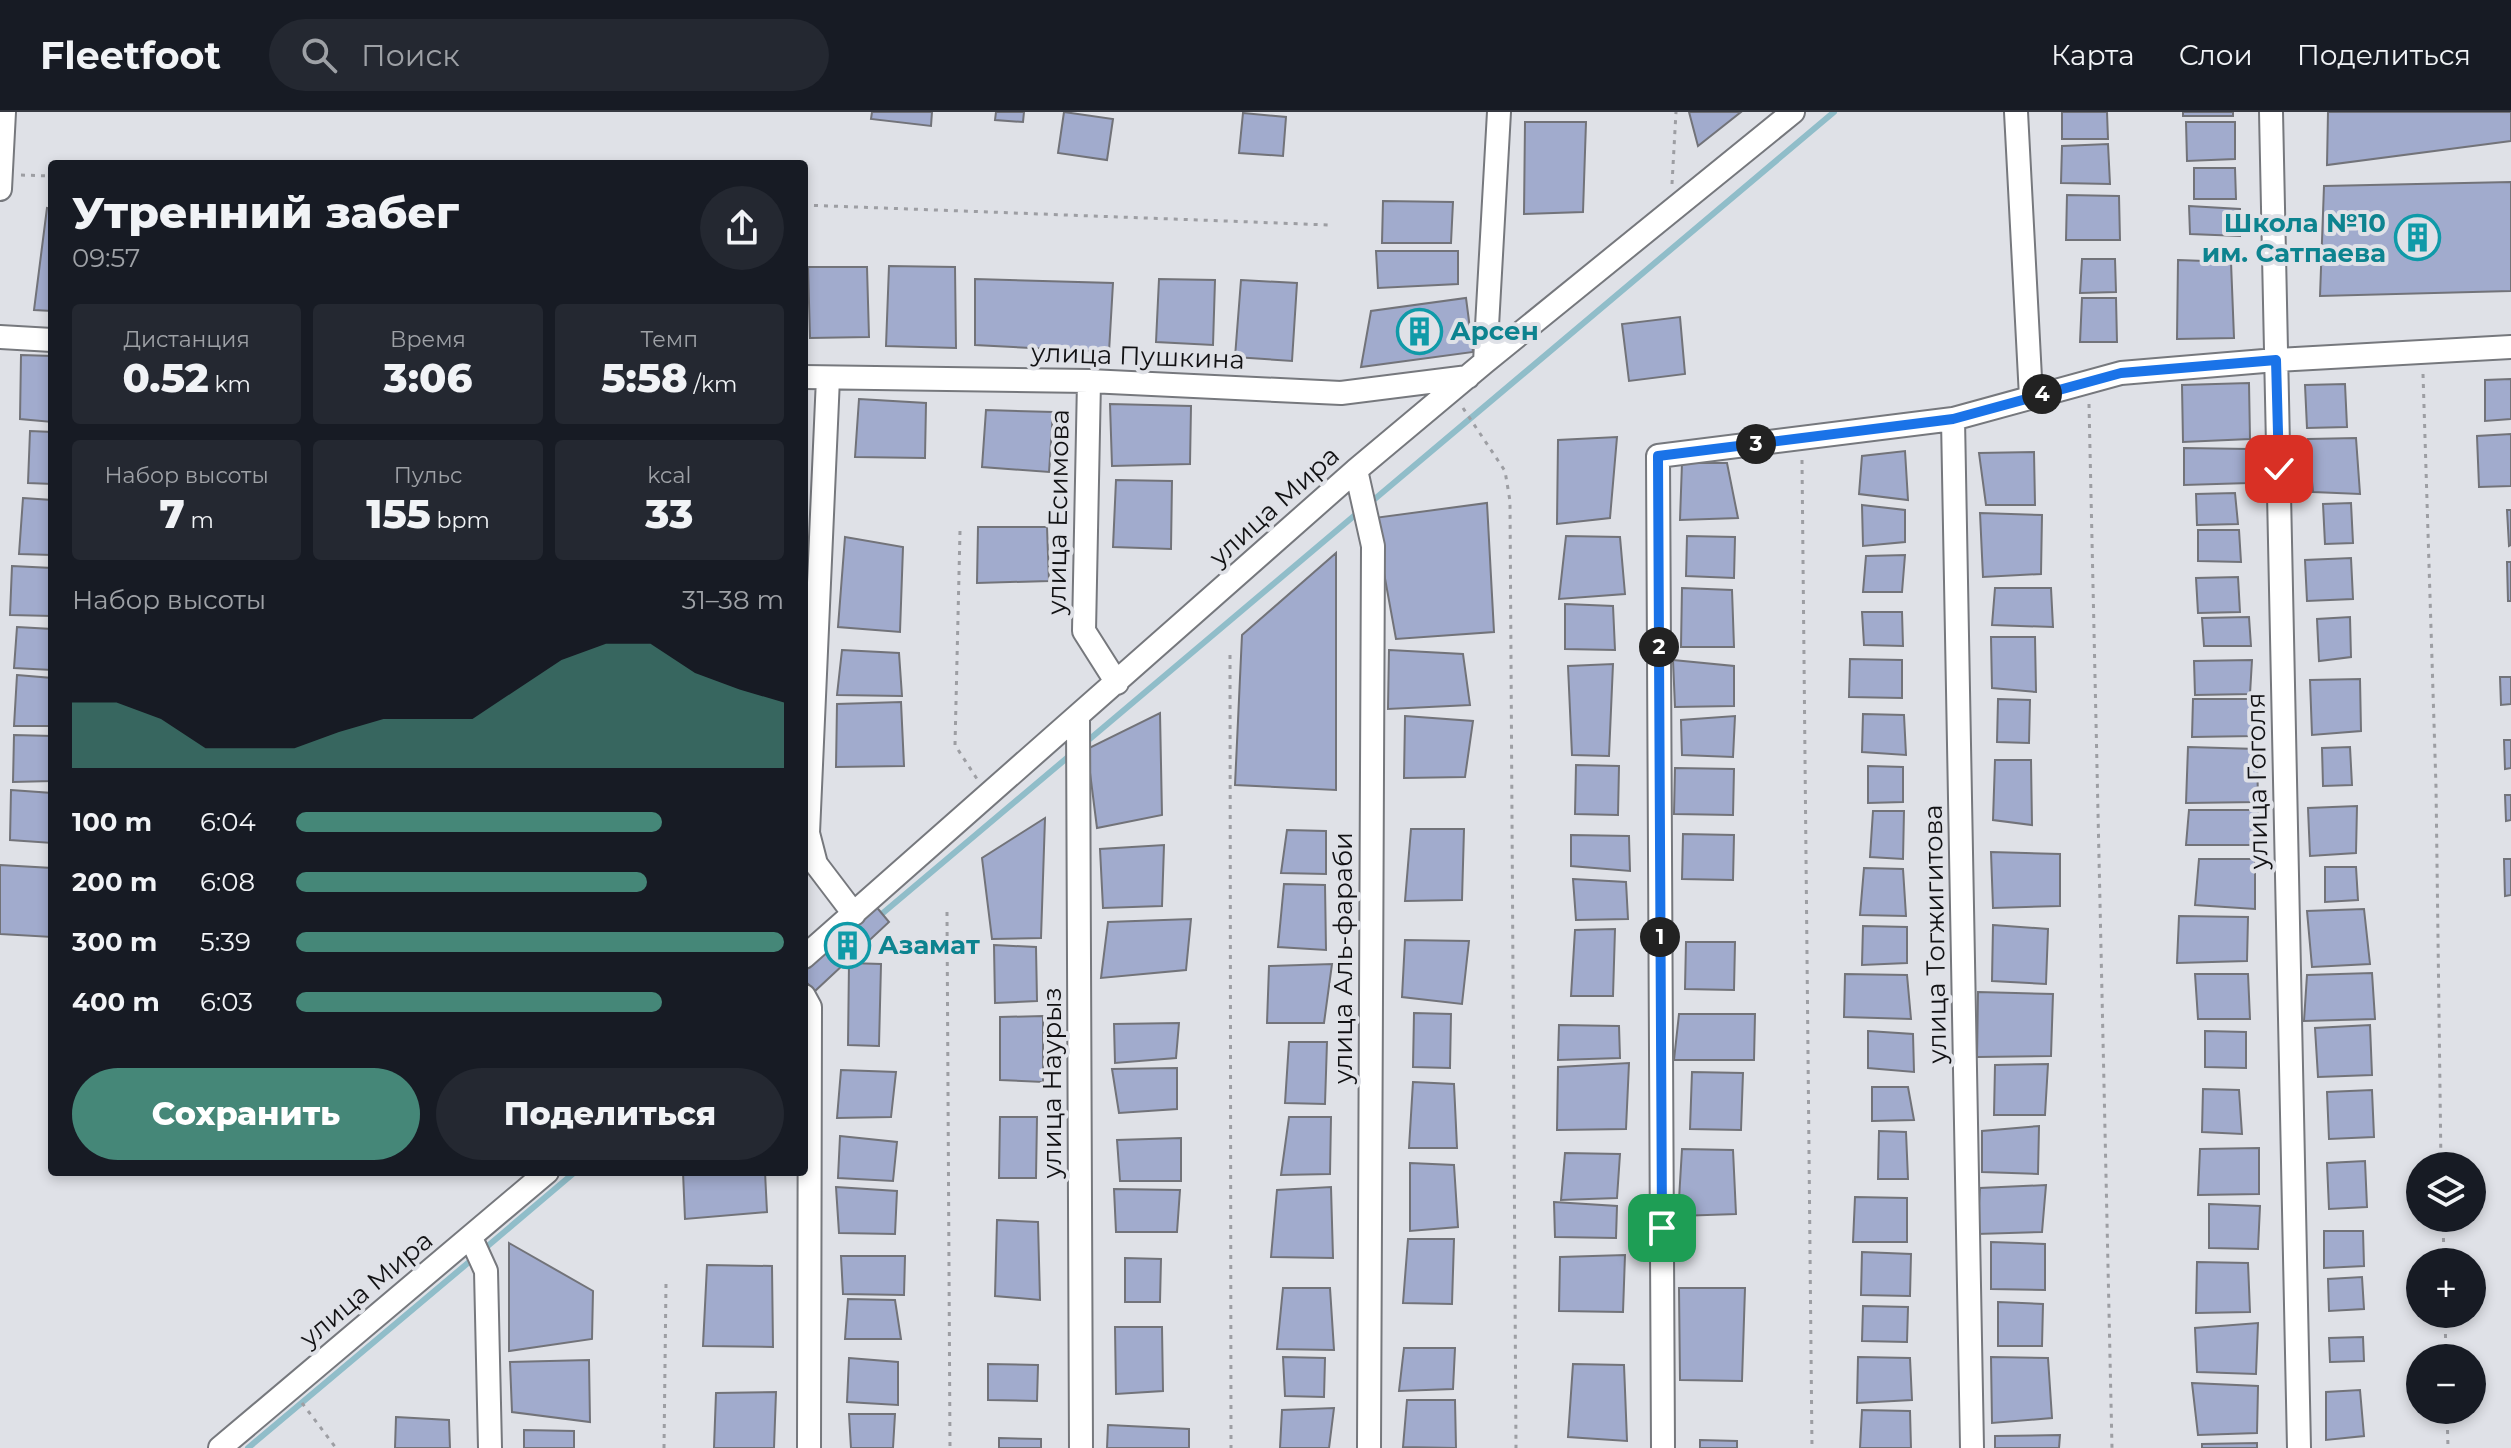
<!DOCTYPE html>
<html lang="ru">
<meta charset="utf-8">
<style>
:root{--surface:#171b24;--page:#242831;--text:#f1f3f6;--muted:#9ea1a6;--line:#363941;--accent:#458778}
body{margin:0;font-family:Montserrat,sans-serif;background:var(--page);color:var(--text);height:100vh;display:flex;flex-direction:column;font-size:30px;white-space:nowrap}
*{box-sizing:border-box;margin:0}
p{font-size:26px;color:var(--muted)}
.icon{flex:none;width:44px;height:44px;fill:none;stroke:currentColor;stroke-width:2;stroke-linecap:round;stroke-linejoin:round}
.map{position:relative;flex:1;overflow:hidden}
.drawer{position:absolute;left:48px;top:48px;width:760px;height:1016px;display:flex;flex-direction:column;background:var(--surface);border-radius:8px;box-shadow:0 4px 12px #0003}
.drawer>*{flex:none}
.buttons{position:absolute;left:2406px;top:1040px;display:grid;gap:16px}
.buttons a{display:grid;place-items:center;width:80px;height:80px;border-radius:50%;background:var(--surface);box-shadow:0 4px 12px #0003;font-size:40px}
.pin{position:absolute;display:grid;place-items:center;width:68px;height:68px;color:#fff;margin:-34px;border-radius:16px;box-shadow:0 4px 12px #0006}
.km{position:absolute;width:40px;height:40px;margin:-20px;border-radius:50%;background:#222;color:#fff;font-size:22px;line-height:40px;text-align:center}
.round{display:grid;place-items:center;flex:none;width:84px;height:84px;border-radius:42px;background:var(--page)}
.overview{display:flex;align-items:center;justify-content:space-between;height:136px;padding:0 24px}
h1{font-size:44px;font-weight:800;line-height:60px}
.stats{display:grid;grid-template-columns:repeat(3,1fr);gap:12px;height:136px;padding:8px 24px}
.stats div{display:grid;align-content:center;border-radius:8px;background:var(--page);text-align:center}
.stats b{font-size:40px;font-weight:800}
.stats small{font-size:22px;font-weight:400}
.stats p{font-size:22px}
.chart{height:224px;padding:16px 24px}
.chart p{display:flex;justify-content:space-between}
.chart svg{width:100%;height:144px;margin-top:8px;fill:var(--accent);opacity:.7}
.primary-button{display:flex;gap:16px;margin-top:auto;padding:16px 24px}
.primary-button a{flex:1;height:92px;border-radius:48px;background:var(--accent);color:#fff;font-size:32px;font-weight:800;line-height:92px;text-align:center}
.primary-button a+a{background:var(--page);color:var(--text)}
ul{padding:0 24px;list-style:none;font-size:26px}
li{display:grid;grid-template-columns:128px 96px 1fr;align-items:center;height:60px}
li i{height:20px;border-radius:10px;background:var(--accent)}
header{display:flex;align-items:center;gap:48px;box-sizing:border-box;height:112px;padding:0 40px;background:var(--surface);border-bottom:2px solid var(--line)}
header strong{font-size:38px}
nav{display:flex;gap:44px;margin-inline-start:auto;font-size:28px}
.search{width:560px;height:72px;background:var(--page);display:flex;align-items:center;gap:20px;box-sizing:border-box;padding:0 28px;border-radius:44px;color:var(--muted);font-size:30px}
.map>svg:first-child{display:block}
</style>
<header>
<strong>Fleetfoot</strong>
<div class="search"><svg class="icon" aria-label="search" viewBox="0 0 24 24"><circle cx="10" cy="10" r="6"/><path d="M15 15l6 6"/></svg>Поиск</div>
<nav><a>Карта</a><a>Слои</a><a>Поделиться</a></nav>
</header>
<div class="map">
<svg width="2511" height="1336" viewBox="0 0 2511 1336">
<rect width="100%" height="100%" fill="#dfe1e7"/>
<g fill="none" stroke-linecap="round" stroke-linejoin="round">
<path stroke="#90bdc9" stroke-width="6" d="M1370,391L1834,0
M1085,631L1361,398
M877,806L1074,640
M483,1138L575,1060
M248,1336L475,1145"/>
</g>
<path fill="#a1abcd" stroke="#727379" stroke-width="2" d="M872,0H932L931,14L871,7Z
M996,0H1024L1023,10L995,8Z
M1064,0L1113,7L1107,48L1058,41Z
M1689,0H1741L1698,34Z
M2062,0H2107L2108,27H2062Z
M2183,0H2233V4H2183Z
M2328,0H2511V29L2327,53Z
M1243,1L1286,5L1283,44L1239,41Z
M1525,10H1586L1583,100L1524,102Z
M2186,10H2235V47L2187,49Z
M2108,32L2110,72L2061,71L2062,34Z
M2194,56H2235L2236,87H2194Z
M2511,70V179L2320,184L2324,74Z
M2067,83L2119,84L2120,128H2066Z
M1383,89L1453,90L1451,131H1382Z
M2189,94L2240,97V124L2190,122Z
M47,96L52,97V199L34,198Z
M1376,139H1458V172L1378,176Z
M2082,147H2115L2116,180L2080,181Z
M2178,148L2231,150L2234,226L2177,227Z
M889,154L955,155L956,236L886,234Z
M808,155H867L869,225L810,226Z
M975,167L1113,171L1109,240L975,233Z
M1159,167L1215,168L1213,233L1156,230Z
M1241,168L1297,171L1292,249L1235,245Z
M1466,186L1473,240L1361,255L1371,199Z
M2082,186H2116L2117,230H2080Z
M1680,205L1685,262L1629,269L1622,212Z
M21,243L52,244V310L20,307Z
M2511,267V307L2485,309V268Z
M2249,271L2250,327L2183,330L2182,273Z
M2345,272L2347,315L2307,316L2305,273Z
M859,287L926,291L925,346L855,345Z
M1110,292L1191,294L1190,352L1112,354Z
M986,298L1053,300L1049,360L982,355Z
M30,319L52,320V372L28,371Z
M2511,322V374L2479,375L2477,324Z
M1617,325L1610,406L1557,412L1558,328Z
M2356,326L2360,382L2313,380L2308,327Z
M2184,336L2249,337V371L2184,373Z
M1905,339L1908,388L1859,382L1862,344Z
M2034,340L2035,393H1986L1979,341Z
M1682,351H1727L1738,406L1680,408Z
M1116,368L1172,369L1171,437L1113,435Z
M2235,381L2238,412L2197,413L2196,382Z
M23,386L52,388V443L19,442Z
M1487,391L1494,520L1396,527L1374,406Z
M2351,391L2353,431L2325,432L2323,392Z
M1862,393L1905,398V430L1863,434Z
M2507,398H2511V433L2509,434Z
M1980,401L2042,403L2041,462L1983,465Z
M978,415H1047L1049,469L977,471Z
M2198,418H2239L2241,450L2198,449Z
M1566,424L1620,425L1625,482L1559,487Z
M1687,424L1735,425L1734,466L1686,464Z
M845,425L903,435L900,520L838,515Z
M1336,441V678L1235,673L1242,523Z
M1905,443L1902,480H1863L1866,444Z
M2351,446L2353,487L2307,489L2305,448Z
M2507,450H2511V489H2508Z
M12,454L52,456V504L10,503Z
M2238,465L2240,500L2198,501L2196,466Z
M1682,476L1732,478L1734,535H1681Z
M1995,476H2051L2053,515L1992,513Z
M1565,492L1613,494L1615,538L1565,537Z
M1862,500H1902L1903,534L1864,533Z
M2249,505L2251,534H2204L2202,506Z
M2350,505L2351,545L2319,549L2317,507Z
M17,515L52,517V558L14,556Z
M1991,525H2035L2036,580L1992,576Z
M842,538L899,541L902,584L837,583Z
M1389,538L1463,542L1470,593L1388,597Z
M1850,547L1902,548V586L1849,585Z
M1673,548L1734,554V594L1675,595Z
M2252,548L2250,582L2195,583L2194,549Z
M1613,552L1609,644L1572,643L1568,554Z
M17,563L52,566V614H14Z
M2500,565H2511V592L2501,593Z
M2360,567L2361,619L2312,623L2310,568Z
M1998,587L2030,588L2029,631L1997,630Z
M2193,587H2253L2254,624L2192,625Z
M901,590L904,654L836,655L837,592Z
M1160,601L1162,703L1097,716L1087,637Z
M1863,602L1904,603L1906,643L1862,640Z
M1405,604L1473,609L1465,665L1404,666Z
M1735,604L1733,645L1682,643L1681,608Z
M14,623L52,624V669L13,670Z
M2504,628H2511V656L2505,657Z
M2188,635L2257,637L2258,690L2186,691Z
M2350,635L2352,673L2323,674L2322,636Z
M1995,648H2031L2032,713L1993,708Z
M1576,653L1619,654L1618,703L1575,702Z
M1868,654L1903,655V690L1868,691Z
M1675,656L1734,657L1733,703L1674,702Z
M11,678L52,681V731L10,728Z
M2505,683H2511V708L2506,709Z
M2357,694L2356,741L2310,744L2308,696Z
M2189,698H2258L2260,733H2186Z
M1873,699H1904L1903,747L1870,745Z
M1045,706L1041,826L992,827L982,746Z
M1411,717H1464L1462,788L1405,789Z
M1287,718L1326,719V762L1281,761Z
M1683,722L1734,723L1733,768L1682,767Z
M1571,723L1629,724L1630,759L1571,754Z
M1164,733L1162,794L1103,796L1100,737Z
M1991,740L2060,742V794L1993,796Z
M2199,747H2255V797L2195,793Z
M2504,747H2511V783L2505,784Z
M0,753L52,756V825L0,822Z
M2325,755H2356L2358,788L2325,790Z
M1864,756L1903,757L1906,804L1860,803Z
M1573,767L1626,770L1628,807L1576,808Z
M1284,772L1325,773L1326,838L1278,835Z
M874,792L889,810L815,879L804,868V855Z
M2364,797L2370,852L2312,855L2307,799Z
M2179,804L2248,805L2247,849L2177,851Z
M1191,807L1186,858L1101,866L1108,810Z
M1993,813L2048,817L2046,872L1992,869Z
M1863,814L1907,815V851L1862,853Z
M1615,817L1613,884H1571L1575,818Z
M1405,828L1469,829L1462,892L1402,885Z
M1686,830H1735L1734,878L1685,877Z
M994,833L1036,835L1037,889L995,891Z
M849,851L881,852L879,934L848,933Z
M1332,852L1324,911H1267L1269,854Z
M2372,861L2375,907L2304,909L2307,863Z
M1845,862L1907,863L1911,907L1844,905Z
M2195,862H2248L2250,907H2198Z
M1978,880L2053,882L2051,944L1977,945Z
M1414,901L1451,902L1450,956L1413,955Z
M1679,902H1755L1754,948H1674Z
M1043,904V970L1000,968V905Z
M1179,911L1176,946L1115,951L1114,912Z
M1559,913L1619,914L1620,946L1558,948Z
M2370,913L2372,963L2318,965L2315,916Z
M1868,919L1913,922L1914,960L1868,956Z
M2205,919L2246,920V956L2205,955Z
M1289,930H1327L1325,992L1285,991Z
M1629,951L1626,1017L1557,1018L1558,955Z
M2048,952L2045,1003H1994L1995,953Z
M1177,956V997L1119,1001L1112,957Z
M841,958L896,960L891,1005L837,1006Z
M1692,960L1743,961L1741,1018L1690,1017Z
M1413,970L1454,972L1457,1036H1409Z
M1872,975H1908L1914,1008L1872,1009Z
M2203,977L2239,978L2242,1022L2202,1020Z
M2372,978L2374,1025L2329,1027L2327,980Z
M1000,1005H1037L1036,1066H999Z
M1289,1005H1331L1330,1062L1281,1063Z
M2039,1014L2038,1062L1982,1060V1019Z
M1879,1019L1906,1020L1908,1067H1878Z
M840,1024L897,1030L893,1069L838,1066Z
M1181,1026V1069H1120L1117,1028Z
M2259,1036V1082L2198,1083L2200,1037Z
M1682,1037L1733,1038L1736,1102L1678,1104Z
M1565,1041L1620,1042L1617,1086L1561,1088Z
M2365,1049L2367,1095L2329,1097L2327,1051Z
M1410,1051L1454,1053L1458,1115L1410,1119Z
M683,1060H765L767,1100L685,1107Z
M2046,1073L2042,1120L1977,1122L1980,1076Z
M836,1075L897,1079L895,1122L839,1121Z
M1331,1075L1333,1146L1271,1145L1277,1078Z
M1114,1077L1180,1078L1177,1120H1116Z
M1855,1085L1907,1086V1130H1853Z
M1554,1090L1617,1094L1616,1126L1555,1125Z
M2209,1092L2260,1094L2258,1137L2209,1136Z
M997,1108L1038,1110L1040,1188L995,1184Z
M2324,1119H2363L2364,1154L2324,1156Z
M1408,1127H1454L1452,1192L1403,1191Z
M1991,1130L2045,1132V1178L1991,1177Z
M509,1131L593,1179L592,1227L509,1239Z
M1862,1140L1911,1142L1910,1184L1861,1183Z
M1625,1143L1623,1200L1559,1199L1560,1145Z
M841,1144H905L904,1183L843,1182Z
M1125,1146L1161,1147L1160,1190H1125Z
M2197,1150L2248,1151L2250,1200L2196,1201Z
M707,1153L772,1154L773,1235L703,1234Z
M2362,1165L2364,1197L2329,1199L2328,1167Z
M1283,1176H1330L1334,1238L1277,1237Z
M1679,1176H1745L1742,1269L1680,1268Z
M848,1187L895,1188L901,1227H845Z
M1998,1190L2043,1192L2042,1234H1998Z
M1863,1194L1908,1195L1907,1230L1862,1229Z
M2258,1211L2256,1262L2197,1260L2195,1216Z
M1115,1215H1162L1163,1279L1116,1282Z
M2363,1225L2364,1249L2330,1250L2329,1226Z
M1404,1236H1455L1453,1277L1399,1279Z
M1283,1245L1325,1246L1324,1285L1285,1284Z
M1858,1245L1910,1246L1912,1288L1857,1291Z
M1991,1245L2048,1246L2052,1306L1992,1311Z
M849,1246L898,1250V1293L847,1290Z
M589,1248L590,1310L512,1300L510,1250Z
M988,1252L1038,1253L1037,1289L988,1288Z
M1573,1252L1624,1253L1627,1329L1568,1325Z
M2192,1271L2258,1274L2257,1321L2198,1323Z
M2360,1278L2364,1324L2326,1328V1280Z
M776,1280L774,1336H714L716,1281Z
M1407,1288H1455L1456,1336L1403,1335Z
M1334,1296L1329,1336H1280L1282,1298Z
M1862,1298L1910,1299L1911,1336H1860Z
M849,1302H895L893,1336H851Z
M396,1305L449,1308L450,1336H395Z
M1108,1313L1189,1317V1336H1107Z
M524,1318L574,1319V1336H524Z
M2060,1323L2059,1336H1995V1324Z
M999,1326L1041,1327V1336H999Z
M1700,1328L1737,1329V1336H1700Z
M2257,1331V1336H2202V1332Z"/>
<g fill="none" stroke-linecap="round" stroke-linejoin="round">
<defs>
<path id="minor" d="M2016,0L2031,285
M2271,0L2299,1336
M0,77L4,0
M0,225L52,228
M1485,250L1499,0
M804,265L1089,269L1341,281L1468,265
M828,266L808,721L816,752L854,802
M1089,269L1084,519L1117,571
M1953,307L1972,1336
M1356,358L1373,434L1369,1336
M1078,605L1081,1336
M804,845L1356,358L1485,250L1793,0
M804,884L810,895L809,1336
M471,1126L486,1159L490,1336
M220,1336L547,1060
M1663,1336L1658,344L1953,307L2121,261L2276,248L2511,235"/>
</defs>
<use href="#minor" stroke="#76787d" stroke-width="26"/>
<path stroke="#9d9ea3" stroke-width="3" stroke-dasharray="4 6" stroke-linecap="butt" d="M21,63L52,64
M1672,72L1676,0
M804,93L1330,113
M2423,262L2436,675L2441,1054
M2089,292L2112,1336
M1463,296L1505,359L1510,389L1516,1336
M1802,348L1812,1336
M960,419L955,633L977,667
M1230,543L1231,1336
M947,800L950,1336
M2443,1106L2444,1150
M2445,1202L2446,1246
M302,1291L336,1336
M2447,1298L2448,1336
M664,1336L666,1171"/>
<use href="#minor" stroke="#fff" stroke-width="22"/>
</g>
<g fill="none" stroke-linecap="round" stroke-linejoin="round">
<defs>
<path id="route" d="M1662,1116L1658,344L1953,307L2121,261L2276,248L2279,357"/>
</defs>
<use href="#route" stroke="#fff" stroke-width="16"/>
<use href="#route" stroke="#1a73e8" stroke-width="10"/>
</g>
<defs>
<symbol id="building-ring" viewBox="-11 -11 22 22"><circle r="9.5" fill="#dfe1e7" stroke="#0f9aa8" stroke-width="1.5"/><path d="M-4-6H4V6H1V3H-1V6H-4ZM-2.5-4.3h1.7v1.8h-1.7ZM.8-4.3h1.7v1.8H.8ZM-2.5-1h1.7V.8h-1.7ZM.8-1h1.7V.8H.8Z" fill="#0f9aa8"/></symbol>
</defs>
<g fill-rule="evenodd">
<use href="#building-ring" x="2392" y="100" width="51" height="51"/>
<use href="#building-ring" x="1394" y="194" width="51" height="51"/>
<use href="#building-ring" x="822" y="808" width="51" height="51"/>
</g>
<g text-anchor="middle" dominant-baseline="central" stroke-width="8" stroke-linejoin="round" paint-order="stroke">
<g font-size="26" font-weight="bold" fill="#0d838f" stroke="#dfe1e7" text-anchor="start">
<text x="2386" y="111" text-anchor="end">Школа №10<tspan x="2386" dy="30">им. Сатпаева</tspan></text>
<text x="1450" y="219">Арсен</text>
<text x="878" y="833">Азамат</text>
</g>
<g font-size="26" fill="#121214" stroke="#dfe1e7">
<text transform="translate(1138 244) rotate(2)">улица Пушкина</text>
<text transform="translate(1274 394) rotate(-42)">улица Мира</text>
<text transform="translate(1058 400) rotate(-89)">улица Есимова</text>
<text transform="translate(2257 669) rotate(-91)">улица Гоголя</text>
<text transform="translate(1935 822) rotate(-91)">улица Тогжигитова</text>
<text transform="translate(1343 846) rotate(-90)">улица Аль-фараби</text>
<text transform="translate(1052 971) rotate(-90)">улица Наурыз</text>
<text transform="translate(366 1177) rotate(-40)">улица Мира</text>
</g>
</g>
</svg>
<div class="buttons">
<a><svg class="icon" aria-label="layers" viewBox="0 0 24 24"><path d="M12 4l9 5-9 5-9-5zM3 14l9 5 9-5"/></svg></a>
<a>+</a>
<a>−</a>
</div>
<div class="pin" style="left:1662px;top:1116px;background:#1e9e55"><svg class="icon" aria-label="arrive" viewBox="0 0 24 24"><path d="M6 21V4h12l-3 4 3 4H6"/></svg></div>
<div class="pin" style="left:2279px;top:357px;background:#d93025"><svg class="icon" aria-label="check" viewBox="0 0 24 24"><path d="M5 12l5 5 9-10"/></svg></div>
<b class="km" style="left:1660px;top:825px">1</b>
<b class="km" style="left:1659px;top:535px">2</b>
<b class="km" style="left:1756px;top:332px">3</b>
<b class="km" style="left:2042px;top:282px">4</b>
<section class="drawer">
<div class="overview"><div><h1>Утренний забег</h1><p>09:57</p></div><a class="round"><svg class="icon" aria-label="share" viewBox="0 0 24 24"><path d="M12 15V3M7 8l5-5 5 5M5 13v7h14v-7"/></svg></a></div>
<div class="stats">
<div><p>Дистанция</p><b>0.52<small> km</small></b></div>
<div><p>Время</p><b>3:06</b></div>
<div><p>Темп</p><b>5:58<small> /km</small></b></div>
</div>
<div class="stats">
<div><p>Набор высоты</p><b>7<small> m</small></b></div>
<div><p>Пульс</p><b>155<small> bpm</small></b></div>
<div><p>kcal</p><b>33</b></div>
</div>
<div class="chart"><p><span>Набор высоты</span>31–38 m</p>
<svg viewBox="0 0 160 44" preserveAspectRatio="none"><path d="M0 44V24L10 24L20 29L30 38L40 38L50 38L60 33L70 29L80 29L90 29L100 20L110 11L120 6L130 6L140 15L150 20L160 24V44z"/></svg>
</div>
<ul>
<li><b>100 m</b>6:04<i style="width:75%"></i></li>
<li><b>200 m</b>6:08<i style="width:72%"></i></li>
<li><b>300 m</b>5:39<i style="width:100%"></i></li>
<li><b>400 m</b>6:03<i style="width:75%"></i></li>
</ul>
<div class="primary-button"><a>Сохранить</a><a>Поделиться</a></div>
</section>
</div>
